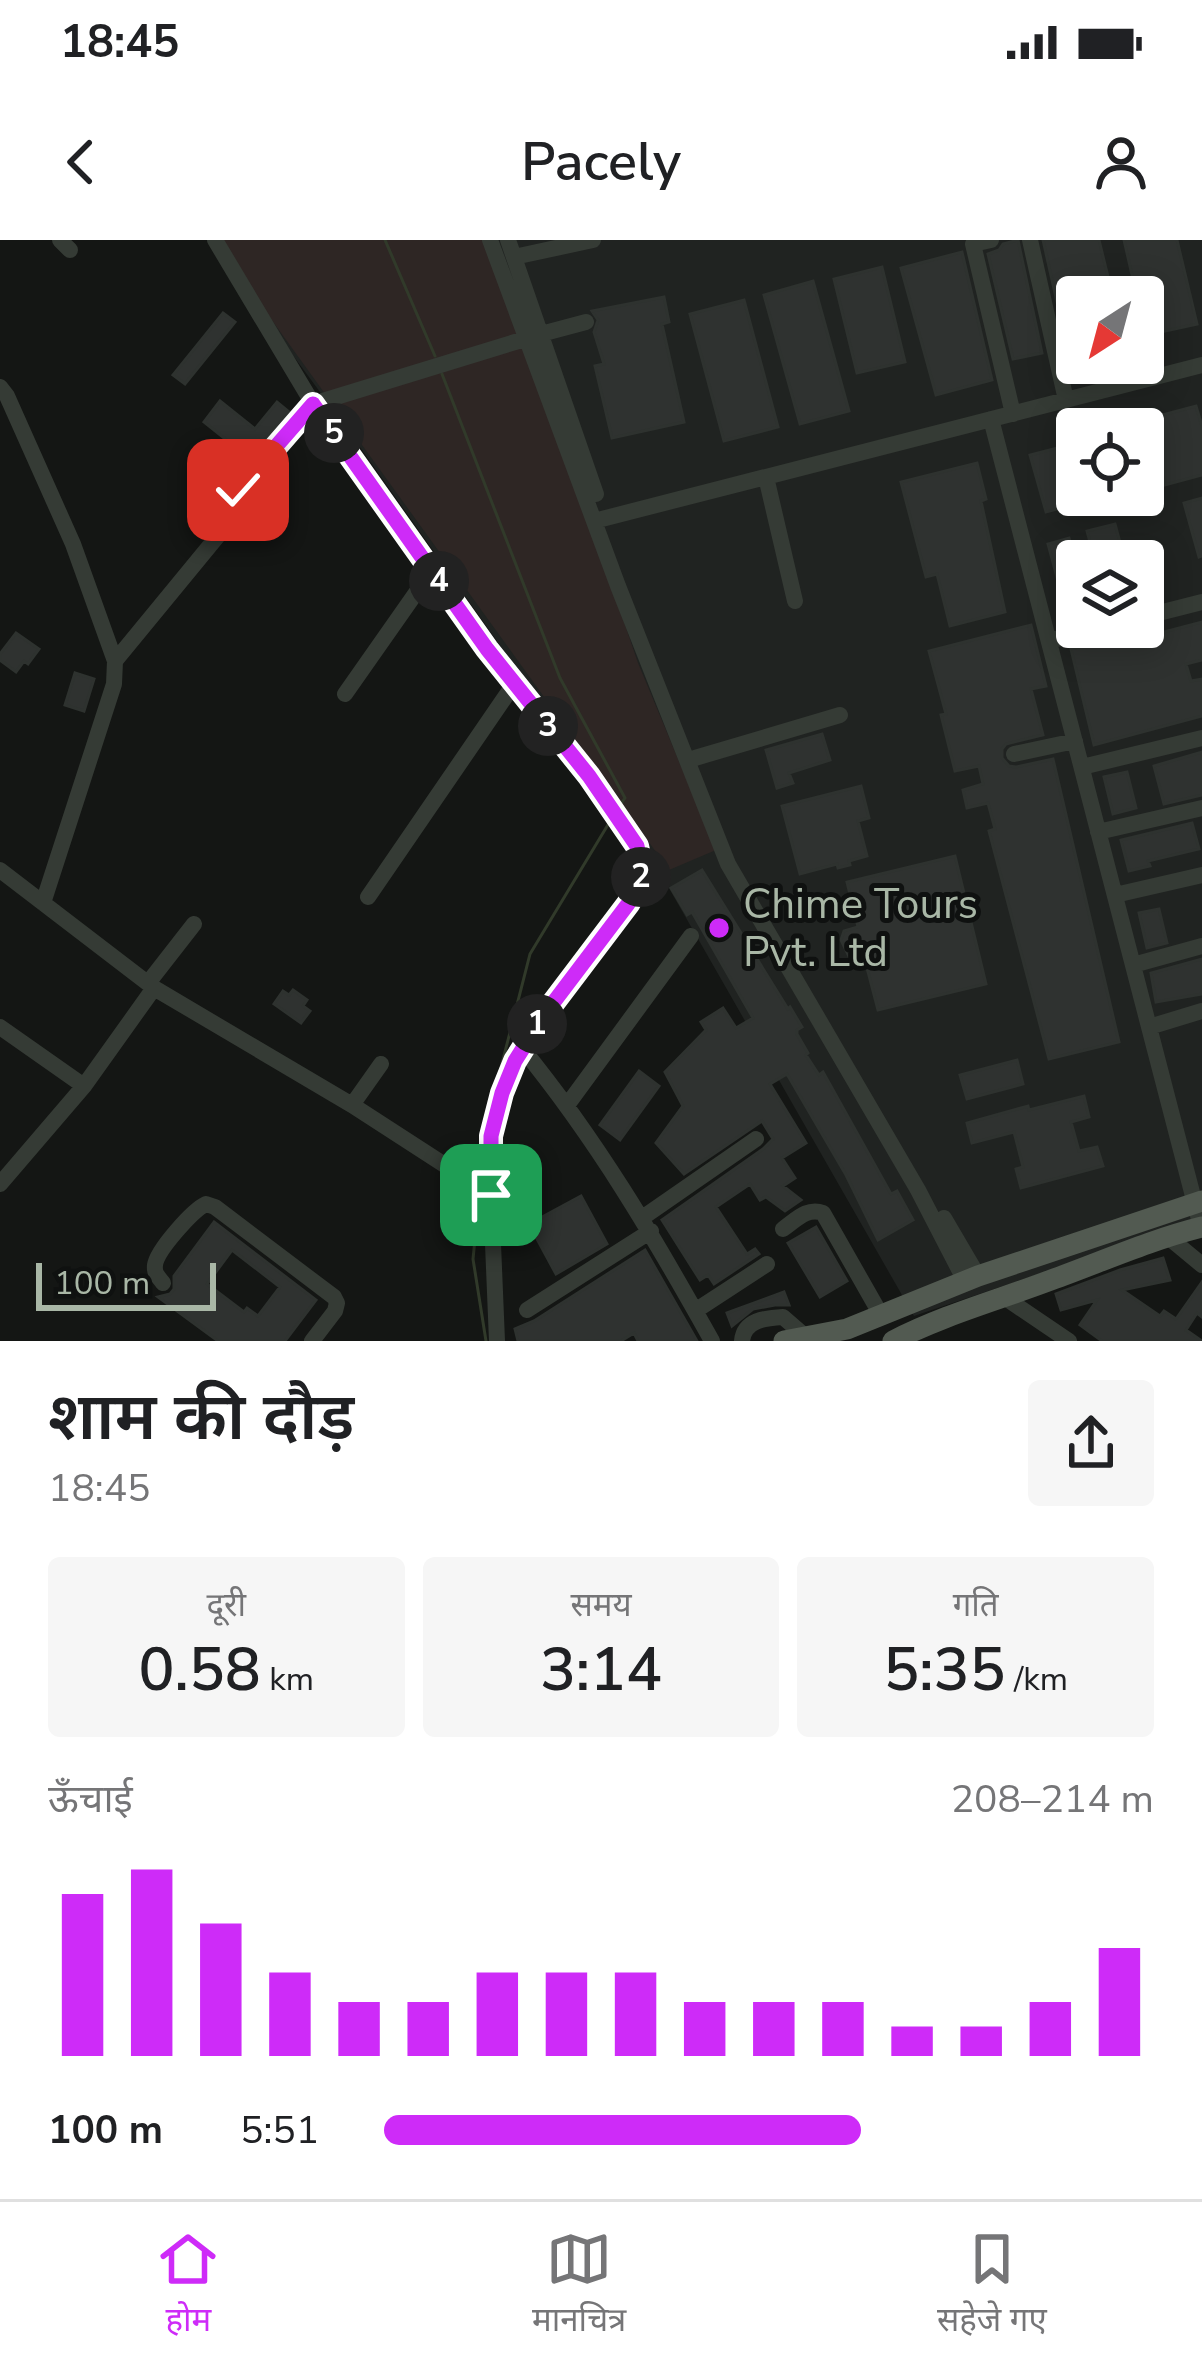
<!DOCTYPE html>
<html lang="hi">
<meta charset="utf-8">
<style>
:root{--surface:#fff;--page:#f6f6f6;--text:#202124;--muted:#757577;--line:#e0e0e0;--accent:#ce2bf8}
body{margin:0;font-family:"Nunito Sans","Noto Sans Devanagari",sans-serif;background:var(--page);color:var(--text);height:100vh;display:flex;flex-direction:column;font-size:45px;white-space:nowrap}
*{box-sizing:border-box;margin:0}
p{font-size:39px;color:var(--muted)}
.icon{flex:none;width:66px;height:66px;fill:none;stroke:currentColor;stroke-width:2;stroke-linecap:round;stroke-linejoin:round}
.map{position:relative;height:1101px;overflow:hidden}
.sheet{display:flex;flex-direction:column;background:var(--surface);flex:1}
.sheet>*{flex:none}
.needle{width:78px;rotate:216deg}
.buttons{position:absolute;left:1056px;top:36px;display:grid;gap:24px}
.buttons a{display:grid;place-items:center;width:108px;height:108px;border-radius:12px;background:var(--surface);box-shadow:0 6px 30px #0003;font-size:60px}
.scale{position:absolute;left:36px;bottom:30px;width:180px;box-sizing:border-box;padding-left:12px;border:6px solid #a9b7a6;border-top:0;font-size:33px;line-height:42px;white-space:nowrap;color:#a9b7a6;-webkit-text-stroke:9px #0f1110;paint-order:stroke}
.pin{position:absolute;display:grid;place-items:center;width:102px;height:102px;color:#fff;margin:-51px;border-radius:24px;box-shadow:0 6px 18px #0006}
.km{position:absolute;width:60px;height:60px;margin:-30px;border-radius:50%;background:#222;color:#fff;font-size:33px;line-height:60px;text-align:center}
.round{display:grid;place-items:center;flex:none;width:126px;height:126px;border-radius:12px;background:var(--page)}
.overview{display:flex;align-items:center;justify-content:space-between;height:204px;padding:0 48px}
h1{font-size:66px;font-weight:600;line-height:90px}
.stats{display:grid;grid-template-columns:repeat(3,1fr);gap:18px;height:204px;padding:12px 48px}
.stats div{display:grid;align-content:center;border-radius:12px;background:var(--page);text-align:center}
.stats b{font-size:60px;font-weight:600}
.stats small{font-size:33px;font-weight:400}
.stats p{font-size:33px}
.chart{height:336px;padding:24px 48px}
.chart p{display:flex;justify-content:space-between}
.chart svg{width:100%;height:216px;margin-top:12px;stroke:var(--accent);stroke-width:6}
ul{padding:0 48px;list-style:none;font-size:39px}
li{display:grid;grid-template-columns:192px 144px 1fr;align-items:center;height:90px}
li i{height:30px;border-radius:15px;background:var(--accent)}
.status{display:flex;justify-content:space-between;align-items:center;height:84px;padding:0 60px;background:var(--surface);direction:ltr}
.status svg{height:33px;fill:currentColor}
header{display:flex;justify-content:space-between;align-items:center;height:156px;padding:0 48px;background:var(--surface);font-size:54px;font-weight:600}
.tab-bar{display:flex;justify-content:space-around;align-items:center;height:168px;border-top:3px solid var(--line);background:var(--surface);font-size:33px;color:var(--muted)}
.tab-bar a{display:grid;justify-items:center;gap:6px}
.tab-bar .current{color:var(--accent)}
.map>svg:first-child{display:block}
</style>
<div class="status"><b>18:45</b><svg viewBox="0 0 49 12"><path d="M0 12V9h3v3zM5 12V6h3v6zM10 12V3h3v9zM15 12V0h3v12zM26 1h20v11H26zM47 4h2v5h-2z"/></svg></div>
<header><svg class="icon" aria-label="back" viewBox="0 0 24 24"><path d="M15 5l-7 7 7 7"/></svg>Pacely<svg class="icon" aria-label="person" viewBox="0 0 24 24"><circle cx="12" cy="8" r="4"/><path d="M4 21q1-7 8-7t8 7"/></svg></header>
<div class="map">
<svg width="1202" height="1101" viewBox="0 0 1202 1101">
<rect width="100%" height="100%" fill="#141614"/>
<path fill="#202321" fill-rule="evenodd" d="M208,0H1202V985L1163,992L914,1076L658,629L345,186ZM1077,57H1143V123H1077ZM1077,189H1143V255H1077ZM1077,321H1143V387H1077Z"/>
<path fill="#2e2624" d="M214,0H494L638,423L716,610L669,630Z"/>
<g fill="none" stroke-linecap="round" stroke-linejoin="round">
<path stroke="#313a2a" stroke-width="3" d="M385,0L435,116
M442,134L560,438L625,558L620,565
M497,843L530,714L609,583
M479,959L473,1019L486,1101"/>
</g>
<path fill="#2f3230" stroke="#2e322f" stroke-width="3" fill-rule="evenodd" d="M1018,0L1042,113L1013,119L988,14L999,10L1003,4Z
M1043,0H1099L1113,57H1077V118L1070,120Z
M1124,0H1177L1197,84L1147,95L1143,80V57H1137Z
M962,12L992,140L936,155L901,28Z
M882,27L905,122L857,133L834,39Z
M813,41L849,171L800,184L764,55Z
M664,57L669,82L662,84L684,182L612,198L595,126L604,124L594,92L598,80L592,71Z
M744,60L778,187L724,201L690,74Z
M223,73L235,82L185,144L173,135Z
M220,161L255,189L277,162L289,172L249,218L204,182Z
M1196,166L1202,186V235L1165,245L1160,228L1143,233V189H1121V186Z
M1077,203V255H1097L1098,258L1046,272L1030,215Z
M977,223L986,259L981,261L1005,372L950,386L937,334L926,337L901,242Z
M1202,258V316L1199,317L1184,263Z
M1115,284L1125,321H1095L1087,291Z
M1069,298L1077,327V364L1065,367L1048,304Z
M1202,382V420L1186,424L1191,441L1202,439V476L1094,505L1071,409L1117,397L1118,404Z
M1031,385L1046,446L1031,449L1043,495L1006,504L1002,509V518L1009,526L1016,527L1053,519L1119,802L1049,819L989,591L995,589L988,563L967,568L963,550L983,544L979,526L955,531L941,475L946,474L929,411Z
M16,393L39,409L28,424L24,421L16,432L0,420V414Z
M75,433L94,439L84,471L65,465Z
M822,494L830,520L789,533L793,543L777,548L766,510Z
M1202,512V555L1164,564L1154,526Z
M1127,532L1136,568L1113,574L1104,537Z
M861,546L869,578L858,581L867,616L849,621L850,625L838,628L837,624L800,634L782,566Z
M1192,583L1199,609L1148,621L1150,626L1129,631L1121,600Z
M955,616L986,744L878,770L866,724L853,725L841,700L844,691L858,687L847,642Z
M702,630L788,769L790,767L802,787L797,790V794L808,813L806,815L819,835L823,832L891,954L897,951L913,980L878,1000L846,935L787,834L770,844L806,903L782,918L795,938L783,946L801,960L785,971L766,957L760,960L750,944L716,967L747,1014L755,1009L759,1014L714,1044L708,1035L700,1040L662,980L763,909L773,899L762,881L684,934L656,903L683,866L665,832L706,790L701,782L723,768L736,788L753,778L692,672L687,675L671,648Z
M1159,669L1167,703L1147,708L1139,673Z
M1202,719V754L1156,762L1151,733Z
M293,750L307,760L303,766L310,771L301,783L274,764L283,751L289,755Z
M1017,820L1023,844L967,859L960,835Z
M639,831L659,846L620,900L600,885Z
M1084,856L1089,877L1071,882L1079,911L1097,907L1103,926L1021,948L1016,929L1023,927L1014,892L972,903L967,883L1028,866L1029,870Z
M581,956L607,1004L556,1034L529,984Z
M214,982L316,1060L285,1101H218L158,1057L170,1054L174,1049V1036ZM232,1010L280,1047L258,1076L247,1068L244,1072L207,1044Z
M816,987L847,1041L820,1057L788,1003Z
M645,1010L697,1101H638L634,1093L621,1101H518L515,1089L534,1081Z
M1163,1018L1170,1040L1122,1050L1160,1076L1164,1071L1176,1079L1202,1042V1077L1197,1073L1186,1090L1202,1101H1102L1080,1085L1097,1060L1061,1070L1056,1054L1120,1030Z
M784,1052L789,1065H775L753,1069L732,1086L727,1073Z"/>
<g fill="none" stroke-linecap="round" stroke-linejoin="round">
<path stroke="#353b35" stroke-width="16" d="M60,0L70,10
M215,0L313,164L461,374L589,536L637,606L642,629L641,644C588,728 497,802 490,908C489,924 490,940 491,955
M490,0L618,346L728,624L918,950L965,1041
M508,0L596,254
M991,0L973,4L1013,174
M1030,0L1066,160
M514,17L593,0
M541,94L586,82
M0,147L7,156L73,304L115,421L114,444L43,663
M991,179L1201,987
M766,237L795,361
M594,281L1202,125
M1143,377L1202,362
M1049,401L1103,387
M115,421L226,286L235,257L244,242L313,164L525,99
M345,454L432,330
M1014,514L1075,501
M695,518L840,475
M1082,527L1202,498
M1098,592L1202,568
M0,630L154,748L352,865L491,955L497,1101
M1115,655L1202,635
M368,657L514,444
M1133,725L1202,706
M148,743L194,684
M0,787L84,846
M1149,787L1202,771
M521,807C597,900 654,997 712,1101
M568,864L691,696
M352,865L381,824
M0,944L84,846L154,748
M642,978L756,899
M944,978L978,1036
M783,989C796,980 807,967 823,973L881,1075
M1167,996L1202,1025
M163,1043C158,1036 154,1034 155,1025C157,1010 193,970 206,964L215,967L334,1057L337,1063L335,1071L312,1101
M1004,1057L1069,1101
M527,1070L651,991
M695,1071L767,1024
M742,1101C744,1080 765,1078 783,1077L806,1097"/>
<path stroke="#525a51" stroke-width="21" d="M784,1101L847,1089L978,1036L1202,961
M893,1101C943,1075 998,1060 1051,1040C1101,1022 1150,1000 1202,987"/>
</g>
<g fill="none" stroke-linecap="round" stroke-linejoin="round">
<defs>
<path id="route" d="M238,250L313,164L487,409L589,536L637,606L642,629L640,644L628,664L544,775L515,821L502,853L491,896V955"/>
</defs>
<use href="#route" stroke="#fff" stroke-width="24"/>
<use href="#route" stroke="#ce2bf8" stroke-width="15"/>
</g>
<circle fill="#ce2bf8" stroke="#0f1110" stroke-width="4.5" cx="719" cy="688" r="12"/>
<g text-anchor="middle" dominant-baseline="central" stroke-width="10" stroke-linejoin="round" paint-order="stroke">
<g font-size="42" fill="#a9b7a6" stroke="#0f1110" text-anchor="start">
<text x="743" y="664">Chime Tours<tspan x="743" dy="48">Pvt. Ltd</tspan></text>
</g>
</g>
</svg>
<div class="buttons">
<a><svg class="needle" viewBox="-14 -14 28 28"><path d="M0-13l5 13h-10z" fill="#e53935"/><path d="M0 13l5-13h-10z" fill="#757577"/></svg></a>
<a><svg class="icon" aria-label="locate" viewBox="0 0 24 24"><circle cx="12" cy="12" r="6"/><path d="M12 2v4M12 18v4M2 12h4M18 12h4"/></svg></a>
<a><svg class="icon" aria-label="layers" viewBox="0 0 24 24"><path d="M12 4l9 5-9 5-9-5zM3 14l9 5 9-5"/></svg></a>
</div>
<div class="scale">100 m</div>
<div class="pin" style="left:491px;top:955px;background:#1e9e55"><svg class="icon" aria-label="arrive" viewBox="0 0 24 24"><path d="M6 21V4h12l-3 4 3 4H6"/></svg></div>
<div class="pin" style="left:238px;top:250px;background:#d93025"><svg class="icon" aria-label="check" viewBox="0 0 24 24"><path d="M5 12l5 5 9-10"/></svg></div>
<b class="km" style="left:537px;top:784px">1</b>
<b class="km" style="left:641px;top:637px">2</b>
<b class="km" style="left:548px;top:486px">3</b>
<b class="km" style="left:439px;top:341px">4</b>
<b class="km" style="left:334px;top:193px">5</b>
</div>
<section class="sheet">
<div class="overview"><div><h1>शाम की दौड़</h1><p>18:45</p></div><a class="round"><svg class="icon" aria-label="share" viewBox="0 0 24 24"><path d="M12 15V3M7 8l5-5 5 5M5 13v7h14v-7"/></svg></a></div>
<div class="stats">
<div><p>दूरी</p><b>0.58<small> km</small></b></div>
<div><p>समय</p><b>3:14</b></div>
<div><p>गति</p><b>5:35<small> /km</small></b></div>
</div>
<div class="chart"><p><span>ऊँचाई</span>208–214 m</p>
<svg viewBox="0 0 160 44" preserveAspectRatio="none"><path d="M5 44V11M15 44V6M25 44V17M35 44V27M45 44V33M55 44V33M65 44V27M75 44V27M85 44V27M95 44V33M105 44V33M115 44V33M125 44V38M135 44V38M145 44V33M155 44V22"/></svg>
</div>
<ul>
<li><b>100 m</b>5:51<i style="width:62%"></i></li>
</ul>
</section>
<nav class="tab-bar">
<a class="current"><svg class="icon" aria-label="home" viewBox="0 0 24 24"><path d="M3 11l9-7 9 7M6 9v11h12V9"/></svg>होम</a>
<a><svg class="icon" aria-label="map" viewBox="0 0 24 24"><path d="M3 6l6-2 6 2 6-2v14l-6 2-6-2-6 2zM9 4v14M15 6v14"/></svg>मानचित्र</a>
<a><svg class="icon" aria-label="saved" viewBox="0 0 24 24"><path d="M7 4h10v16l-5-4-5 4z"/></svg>सहेजे गए</a>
</nav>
